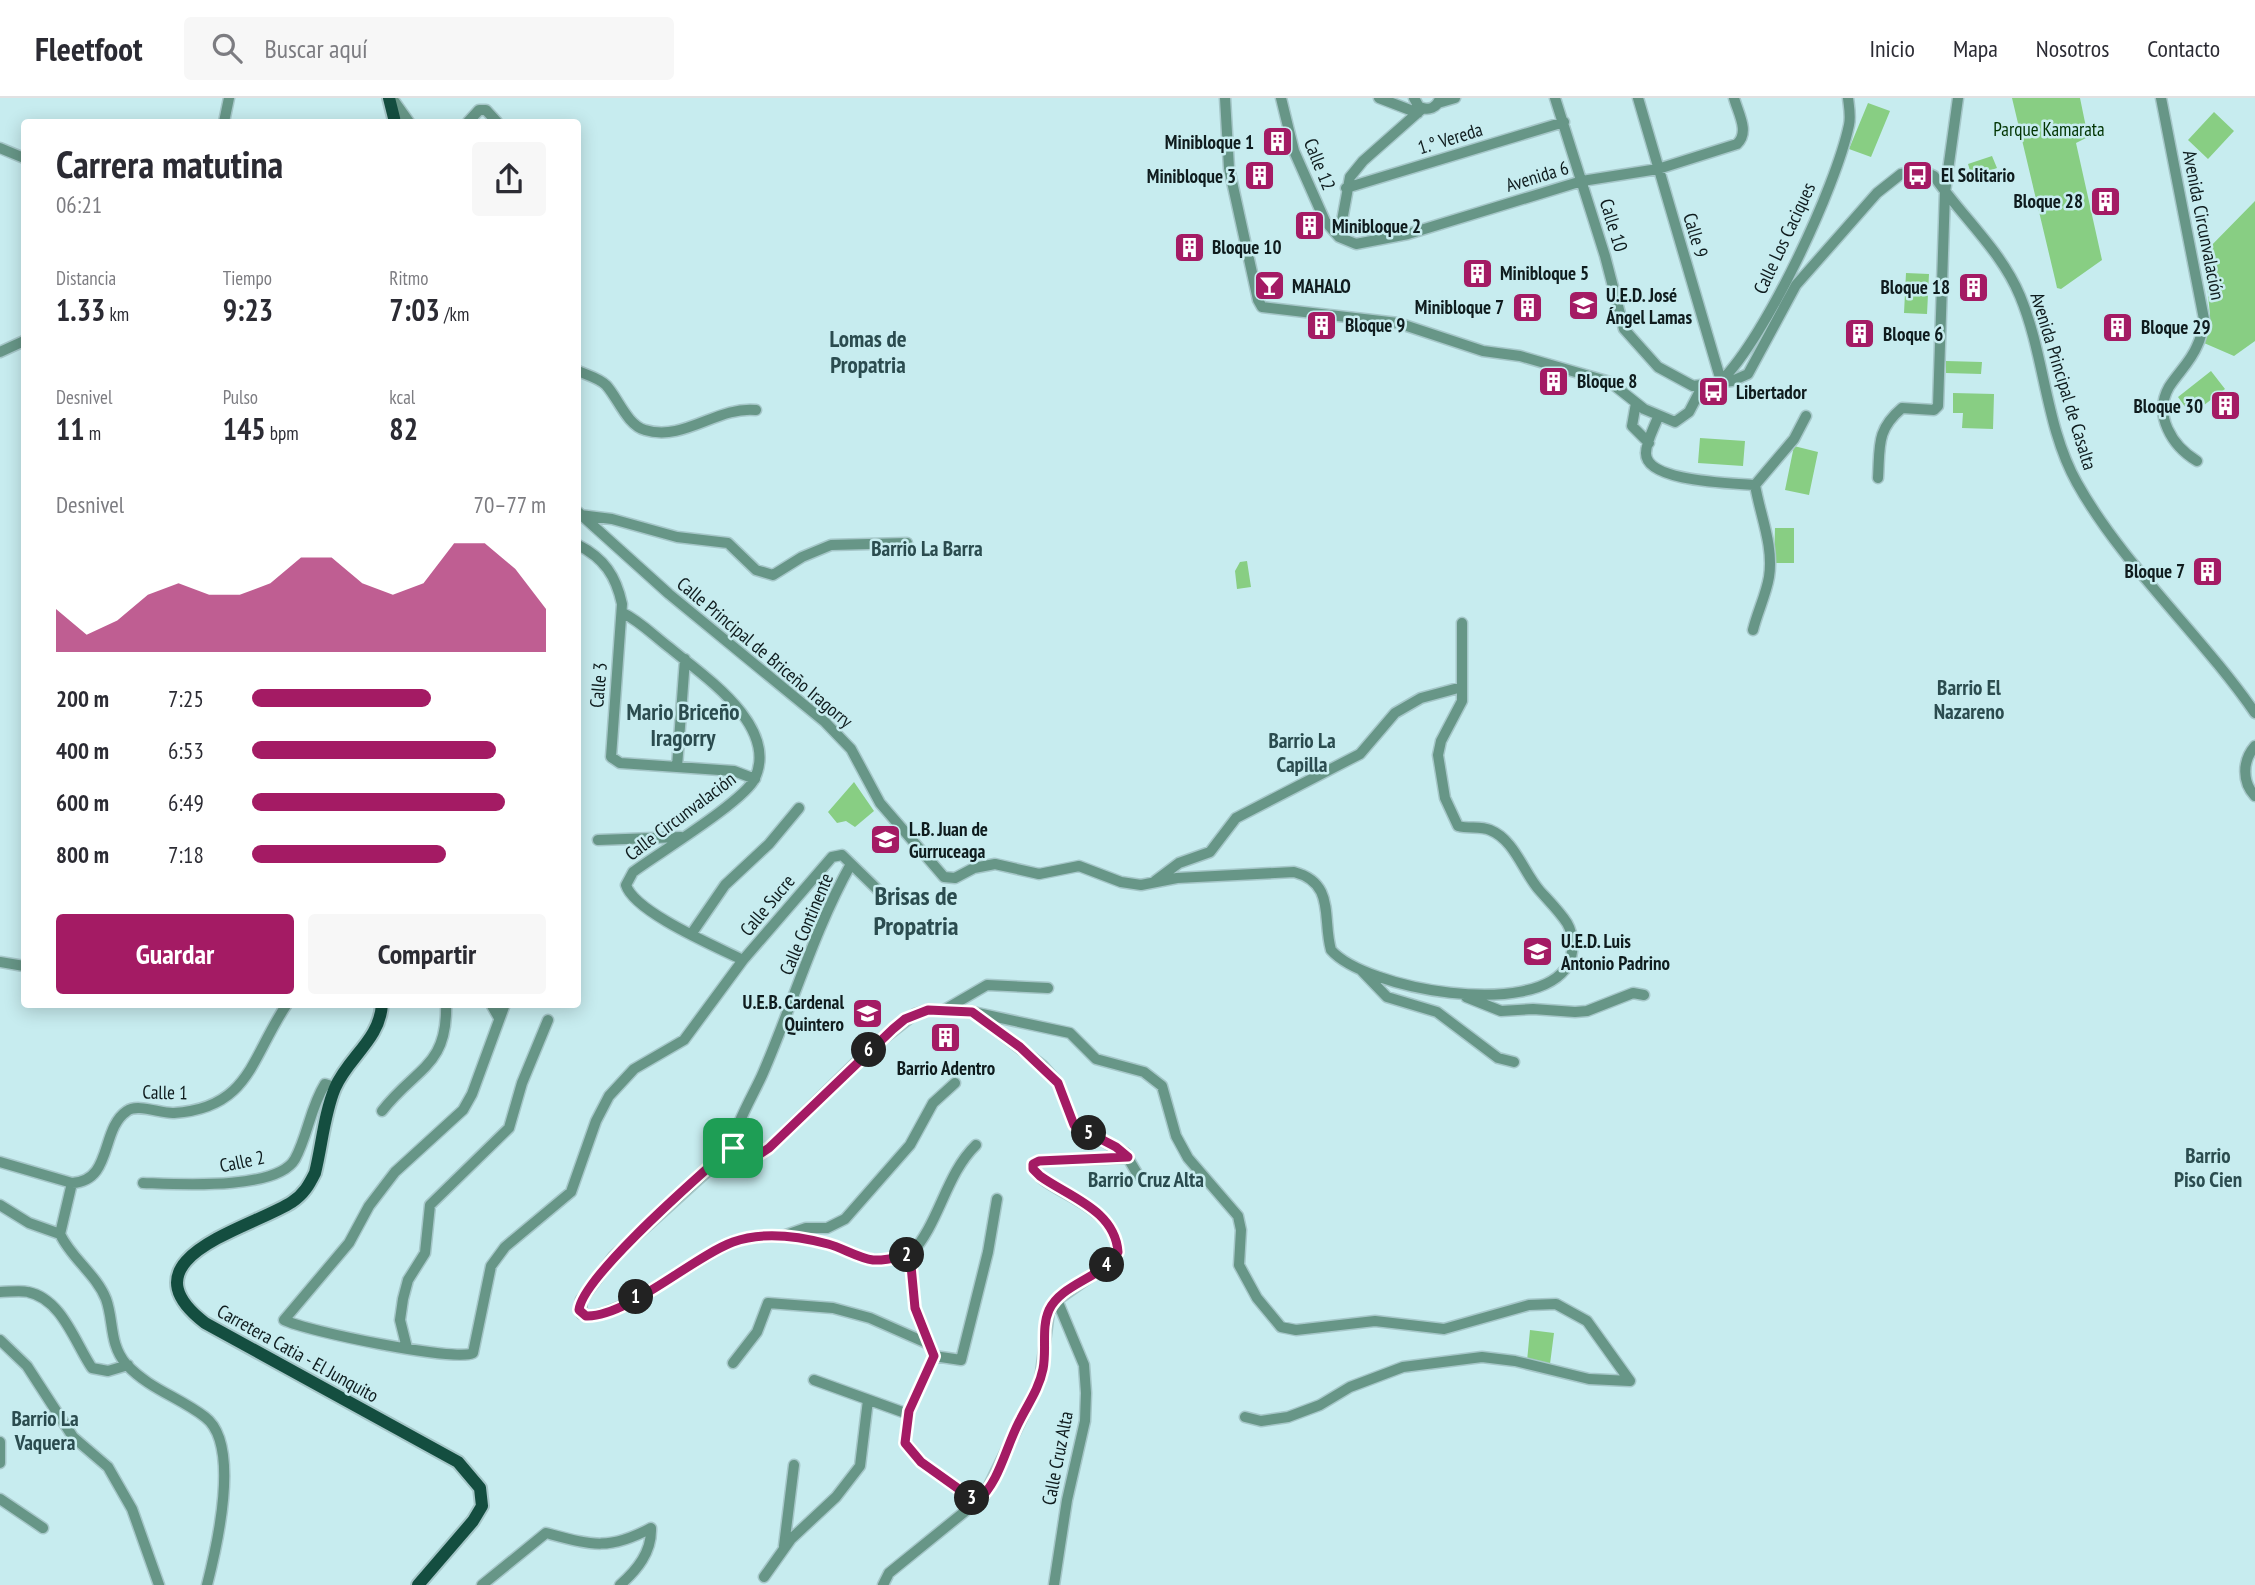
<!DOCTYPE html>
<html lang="es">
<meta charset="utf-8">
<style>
:root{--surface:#fff;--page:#f7f7f7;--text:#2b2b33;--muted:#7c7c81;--line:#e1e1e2;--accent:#a41b64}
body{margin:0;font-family:"PT Sans Narrow",sans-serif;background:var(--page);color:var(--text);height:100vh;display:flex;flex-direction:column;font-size:26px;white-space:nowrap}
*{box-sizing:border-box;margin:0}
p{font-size:23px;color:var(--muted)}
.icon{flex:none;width:38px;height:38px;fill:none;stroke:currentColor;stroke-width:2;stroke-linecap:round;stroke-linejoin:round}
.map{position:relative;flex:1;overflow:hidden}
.side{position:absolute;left:21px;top:21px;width:560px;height:889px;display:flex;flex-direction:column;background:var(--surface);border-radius:7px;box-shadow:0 4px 18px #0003}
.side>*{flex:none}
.pin{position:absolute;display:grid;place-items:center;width:60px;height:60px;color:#fff;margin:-30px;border-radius:14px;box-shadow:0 4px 10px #0006}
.km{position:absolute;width:35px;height:35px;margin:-18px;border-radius:50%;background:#222;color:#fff;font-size:19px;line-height:35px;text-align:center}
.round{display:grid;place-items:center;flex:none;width:74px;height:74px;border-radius:7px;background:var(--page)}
.headline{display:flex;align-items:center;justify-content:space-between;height:119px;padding:0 35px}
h1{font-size:38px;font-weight:700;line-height:52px}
.figures{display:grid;grid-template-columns:repeat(3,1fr);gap:10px;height:119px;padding:7px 35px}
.figures div{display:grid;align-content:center}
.figures b{font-size:30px;font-weight:700}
.figures small{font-size:19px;font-weight:400}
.figures p{font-size:19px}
.chart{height:196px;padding:14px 35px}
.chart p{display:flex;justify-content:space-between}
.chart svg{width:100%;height:126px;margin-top:7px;fill:var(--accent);opacity:.7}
.cta{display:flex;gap:14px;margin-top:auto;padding:14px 35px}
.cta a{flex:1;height:80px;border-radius:7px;background:var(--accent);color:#fff;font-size:28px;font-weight:700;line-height:80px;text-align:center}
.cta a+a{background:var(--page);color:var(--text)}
ul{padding:0 35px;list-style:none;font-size:23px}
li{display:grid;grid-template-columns:112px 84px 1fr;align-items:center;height:52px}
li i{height:18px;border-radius:9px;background:var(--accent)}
header{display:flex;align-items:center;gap:42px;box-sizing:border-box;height:98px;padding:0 35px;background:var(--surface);border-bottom:2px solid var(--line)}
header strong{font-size:33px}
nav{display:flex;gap:38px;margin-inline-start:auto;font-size:24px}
.search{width:490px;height:63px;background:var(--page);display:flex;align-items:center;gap:18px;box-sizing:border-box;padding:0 24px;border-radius:7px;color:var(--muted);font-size:26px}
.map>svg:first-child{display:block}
</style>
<header>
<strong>Fleetfoot</strong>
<div class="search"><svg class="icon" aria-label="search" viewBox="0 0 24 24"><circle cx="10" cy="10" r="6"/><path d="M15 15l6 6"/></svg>Buscar aquí</div>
<nav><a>Inicio</a><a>Mapa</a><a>Nosotros</a><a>Contacto</a></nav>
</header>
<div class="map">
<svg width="2255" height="1487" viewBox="0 0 2255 1487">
<rect width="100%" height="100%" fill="#c7ecef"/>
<path fill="#88ce83" d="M2012,0H2080L2088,39L2076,45L2102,162L2061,191L2057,190L2055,181Z
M1868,5L1890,13L1871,59L1849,51Z
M2214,14L2234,33L2208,61L2188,42Z
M1992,58L1997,70L1972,79L1968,66Z
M2255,103V243L2234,258L2204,245L2210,217L2204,155Z
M1906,175L1929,176L1927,216L1904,215Z
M1946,263L1982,264L1981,276L1946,275Z
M2211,273L2225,291L2191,317L2178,299Z
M1953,295L1994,296L1993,331L1962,330L1963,315H1953Z
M1700,340L1745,343L1743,368L1698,365Z
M1794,348L1818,354L1809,397L1785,392Z
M1775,430H1794V465H1774Z
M1247,463L1251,489L1237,491L1235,473L1240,464Z
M854,684L874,713L855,729L846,723L837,725L828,714Z
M1530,1232L1554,1235L1550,1266L1527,1263Z"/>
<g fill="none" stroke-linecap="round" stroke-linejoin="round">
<defs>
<path id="minor" d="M392,0L409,24
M1225,0L1229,70L1258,202L1262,209L1398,225L1483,253L1520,258L1610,284L1644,311L1675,324L1689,314L1702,289
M1281,0L1294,53L1325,123L1339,139L1356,146L1408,136L1582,83L1658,71L1737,46C1750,34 1738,15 1734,0
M1379,0L1418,15
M1414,0L1419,9C1429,13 1437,10 1440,0
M1555,0L1605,158L1624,231L1658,269L1693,288L1732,283L1748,276L1796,187L1877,95L1901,76L1923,73L1934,78C1961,118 2001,152 2020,198C2045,258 2045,328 2077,385C2122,466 2202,538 2255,615
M1638,0L1721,283
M2161,0L2204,221C2203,230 2201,240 2197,248C2191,263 2178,275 2169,289C2153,317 2172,348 2197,363
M1438,5L1455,0
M224,24L229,0
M468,24L479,12H486L497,24
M0,50L24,60
M1346,90L1564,24
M1339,139L1350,79L1363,63L1423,10
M0,254L24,243
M578,273C587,277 599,280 606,287C618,300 627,327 645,332C684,344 717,308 756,312
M1721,283C1766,239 1836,89 1849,27C1851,18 1849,9 1848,0
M1636,305L1632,328L1649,345
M1658,319C1654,330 1646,344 1646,355C1645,384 1733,385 1755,387
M1878,380C1880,348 1876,332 1902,310L1934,312L1938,308L1945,94L1958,0
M1755,387L1794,341L1806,318
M578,414L669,496L825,624L851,651L880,705L944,779L955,780L974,770L995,766L1039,776L1079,768L1121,784L1141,787L1177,780L1294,774C1336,785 1322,821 1331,852C1365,891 1536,922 1568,867C1574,856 1574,837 1567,825C1560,814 1549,803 1540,793C1523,774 1515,742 1490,732C1480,728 1469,731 1458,728L1445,700L1438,657L1441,643L1462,603V525
M580,417L612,421L677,439L728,445L756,472L773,477L802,459L831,447L907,445
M578,447C604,460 616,478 622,506L611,659L620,665L734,673L755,681
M623,515C641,524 654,538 670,550C702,577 779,627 755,680C745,703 657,756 633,774L626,787C634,814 717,849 743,862
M1753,532C1757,515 1766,497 1769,479C1774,448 1760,417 1755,387
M2255,648C2242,663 2242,684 2255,698
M677,669L685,561
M598,742L681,739
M851,766C814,832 793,906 763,975C755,994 732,1031 733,1050L738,1059L752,1061L769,1050L869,952L915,916L928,912L973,914L1070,935L1096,961L1144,974L1162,988L1176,1038L1188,1060L1238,1118L1241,1132L1239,1167L1257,1200L1281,1229L1296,1232L1375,1223L1444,1231L1529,1207L1556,1206L1587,1223L1630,1283
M1155,783L1179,765L1210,754L1236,720L1360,656L1395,615L1421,600L1462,589
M692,835L725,787L769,746L799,710
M0,864L24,868
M1362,873L1387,899L1437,914L1498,960L1514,964
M1466,899L1501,913L1533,911L1575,914L1587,913L1633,895L1644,897
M491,906L499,920
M505,906L472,996L463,1012L395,1074L369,1108L349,1145L284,1222C306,1233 455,1264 473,1255L491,1168L505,1149L571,1094L596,1023L609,998L634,971L684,942L743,862L832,759L842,757L880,794
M944,912L987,887L1048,890
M978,918L1043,968L1058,985L1074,1027L1125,1055L1138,1077
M382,1013C415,970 448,969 446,906
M733,1050L614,1158L581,1202L582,1216C608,1229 703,1155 733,1144C763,1133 798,1138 828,1146C843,1150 858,1160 873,1162C885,1163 899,1159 910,1157
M0,1064L72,1085C113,1083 100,1031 127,1013C138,1005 161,1016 174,1015C250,1010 251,959 287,906
M72,1085L60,1136C71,1160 96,1176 106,1201C114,1223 109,1246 126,1266C149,1291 179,1299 205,1319C241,1346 217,1448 207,1487
M143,1085C175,1086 277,1093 295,1061C308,1037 310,1010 325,986L335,989
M0,1107L29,1125L60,1136
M786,1137L806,1130H827L845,1121L910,1047L933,1005L955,985
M910,1157L915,1210L934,1258L909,1313L905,1344L921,1364L977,1404
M910,1157C940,1125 945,1077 976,1047
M0,1194C9,1194 20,1192 28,1194C62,1201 75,1245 92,1270L108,1273L128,1267
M0,1242L27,1268L73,1339L108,1369L132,1411L159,1487
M407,1250L400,1222L403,1201L408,1182L425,1155L430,1107L509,1030L522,985L548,922
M934,1258L961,1262L988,1154L997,1101
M733,1265L757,1234L768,1205L833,1210L870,1220L929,1246
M814,1282L908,1316
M1245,1319L1261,1323L1288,1319L1320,1307L1350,1289L1403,1269L1482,1259L1515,1263L1589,1281L1630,1283
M0,1344V1365
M0,1401L43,1430
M784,1448L794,1367
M764,1479L791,1441L836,1399L860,1368L868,1302
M482,1487L546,1435C591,1447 608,1453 651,1430C652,1454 637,1472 620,1487
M883,1487L889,1475L984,1398L1040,1283L1049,1213L1057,1202L1107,1167L1118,1154C1114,1100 1034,1093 1033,1066L1039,1063L1128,1060
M1054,1487L1067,1402L1085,1323L1086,1295L1084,1267L1057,1202"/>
<path id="major" d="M389,0L395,24
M382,906C380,942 348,959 335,990C324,1016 322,1047 315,1075C309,1087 304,1096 292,1104C252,1130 120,1160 205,1225L458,1364L480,1390L482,1408L473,1423L418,1487"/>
</defs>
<use href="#minor" stroke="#a6c7c9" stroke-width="13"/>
<use href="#major" stroke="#a6c7c9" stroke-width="16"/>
<use href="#minor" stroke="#679687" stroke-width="10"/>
<use href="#major" stroke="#144e40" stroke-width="12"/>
</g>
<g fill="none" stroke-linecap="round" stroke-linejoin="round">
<defs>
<path id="route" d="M928,912L972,914L1020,949L1058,985L1074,1027L1116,1049L1128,1059L1039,1063L1033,1066V1071L1040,1078C1069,1099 1115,1112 1118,1154C1103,1180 1062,1185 1049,1212C1041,1230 1047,1252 1043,1271C1039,1291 1028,1306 1019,1324C1005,1351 1000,1383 977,1404L921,1364L905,1345L909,1313L934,1258L915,1210L910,1157C899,1159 885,1163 873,1162C858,1160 843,1150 828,1146C798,1138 763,1133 733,1144C694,1158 626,1220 586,1218L579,1212C582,1179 698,1079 727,1053L733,1050L738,1059L752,1061L769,1050L893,931L905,921Z"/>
</defs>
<use href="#route" stroke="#fff" stroke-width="14"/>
<use href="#route" stroke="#a41b64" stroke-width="9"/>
</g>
<defs>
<symbol id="building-square" viewBox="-11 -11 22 22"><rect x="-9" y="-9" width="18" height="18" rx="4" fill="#a41b64" stroke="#c7ecef"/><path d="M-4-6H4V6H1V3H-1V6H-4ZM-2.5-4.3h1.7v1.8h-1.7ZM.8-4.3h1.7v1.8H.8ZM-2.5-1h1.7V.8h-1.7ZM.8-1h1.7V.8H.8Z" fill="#fff"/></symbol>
<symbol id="bus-square" viewBox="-11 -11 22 22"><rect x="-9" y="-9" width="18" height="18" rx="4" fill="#a41b64" stroke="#c7ecef"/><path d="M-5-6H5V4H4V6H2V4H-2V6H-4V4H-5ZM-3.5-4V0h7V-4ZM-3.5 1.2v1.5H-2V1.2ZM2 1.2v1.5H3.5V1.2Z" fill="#fff"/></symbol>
<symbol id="bar-square" viewBox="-11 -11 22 22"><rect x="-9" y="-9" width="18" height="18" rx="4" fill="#a41b64" stroke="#c7ecef"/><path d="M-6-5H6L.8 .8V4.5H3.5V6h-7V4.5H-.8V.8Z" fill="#fff"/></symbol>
<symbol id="school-square" viewBox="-11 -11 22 22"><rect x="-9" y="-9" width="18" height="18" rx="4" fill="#a41b64" stroke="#c7ecef"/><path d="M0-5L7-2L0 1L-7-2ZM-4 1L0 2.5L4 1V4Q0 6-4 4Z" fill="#fff"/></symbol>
</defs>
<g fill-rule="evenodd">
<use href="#building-square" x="1260" y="26" width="35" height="35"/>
<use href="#bus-square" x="1900" y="60" width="35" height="35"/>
<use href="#building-square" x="1242" y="60" width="35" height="35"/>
<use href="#building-square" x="2088" y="86" width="35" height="35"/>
<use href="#building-square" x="1292" y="110" width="35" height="35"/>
<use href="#building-square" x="1172" y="132" width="35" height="35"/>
<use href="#building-square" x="1460" y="158" width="35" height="35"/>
<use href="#bar-square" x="1252" y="170" width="35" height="35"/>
<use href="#building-square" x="1956" y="172" width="35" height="35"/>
<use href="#school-square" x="1566" y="190" width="35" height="35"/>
<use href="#building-square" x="1510" y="192" width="35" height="35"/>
<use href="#building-square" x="1304" y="210" width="35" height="35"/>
<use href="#building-square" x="2100" y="212" width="35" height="35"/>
<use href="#building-square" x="1842" y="218" width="35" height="35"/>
<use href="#building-square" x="1536" y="266" width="35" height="35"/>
<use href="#bus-square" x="1696" y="276" width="35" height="35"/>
<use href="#building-square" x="2208" y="290" width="35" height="35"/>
<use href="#building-square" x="2190" y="456" width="35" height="35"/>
<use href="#school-square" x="868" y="724" width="35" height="35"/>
<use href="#school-square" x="1520" y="836" width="35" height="35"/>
<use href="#school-square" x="850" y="898" width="35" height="35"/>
<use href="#building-square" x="928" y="922" width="35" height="35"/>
</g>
<g text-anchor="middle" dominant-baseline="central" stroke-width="5" stroke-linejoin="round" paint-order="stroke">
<g font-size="19" fill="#013402" stroke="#c7ecef">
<text x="2049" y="31">Parque Kamarata</text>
</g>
<g font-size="19" fill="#0f1c1e" stroke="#c7ecef">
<text transform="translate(1450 40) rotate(-17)">1.° Vereda</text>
<text transform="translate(1320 66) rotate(68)">Calle 12</text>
<text transform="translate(1537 78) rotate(-17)">Avenida 6</text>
<text transform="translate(1614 127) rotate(73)">Calle 10</text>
<text transform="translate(2204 127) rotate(79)">Avenida Circunvalación</text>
<text transform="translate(1696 137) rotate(74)">Calle 9</text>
<text transform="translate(1784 140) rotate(-65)">Calle Los Caciques</text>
<text transform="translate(2064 283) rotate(73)">Avenida Principal de Casalta</text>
<text transform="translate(765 554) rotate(40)">Calle Principal de Briceño Iragorry</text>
<text transform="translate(598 587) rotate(-85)">Calle 3</text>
<text transform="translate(680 718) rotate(-37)">Calle Circunvalación</text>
<text transform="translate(767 807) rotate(-50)">Calle Sucre</text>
<text transform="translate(806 826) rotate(-67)">Calle Continente</text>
<text transform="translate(165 994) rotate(1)">Calle 1</text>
<text transform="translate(242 1063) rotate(-12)">Calle 2</text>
<text transform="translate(298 1255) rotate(29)">Carretera Catia - El Junquito</text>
<text transform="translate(1057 1360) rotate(-79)">Calle Cruz Alta</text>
</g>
<g font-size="19" font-weight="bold" fill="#0f1c1e" stroke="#c7ecef" text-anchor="start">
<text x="1254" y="44" text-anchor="end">Minibloque 1</text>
<text x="1941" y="77">El Solitario</text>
<text x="1236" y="78" text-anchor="end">Minibloque 3</text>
<text x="2083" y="103" text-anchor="end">Bloque 28</text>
<text x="1332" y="128">Minibloque 2</text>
<text x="1212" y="149">Bloque 10</text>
<text x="1500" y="175">Minibloque 5</text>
<text x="1292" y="188">MAHALO</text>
<text x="1950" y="189" text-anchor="end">Bloque 18</text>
<text x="1606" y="197">U.E.D. José<tspan x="1606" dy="22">Ángel Lamas</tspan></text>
<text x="1504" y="209" text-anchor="end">Minibloque 7</text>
<text x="1345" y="227">Bloque 9</text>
<text x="2141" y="229">Bloque 29</text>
<text x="1883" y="236">Bloque 6</text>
<text x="1577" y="283">Bloque 8</text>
<text x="1736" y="294">Libertador</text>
<text x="2203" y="308" text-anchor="end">Bloque 30</text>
<text x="2185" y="473" text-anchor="end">Bloque 7</text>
<text x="909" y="731">L.B. Juan de<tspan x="909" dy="22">Gurruceaga</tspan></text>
<text x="1561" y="843">U.E.D. Luis<tspan x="1561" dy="22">Antonio Padrino</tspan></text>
<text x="844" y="904" text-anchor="end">U.E.B. Cardenal<tspan x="844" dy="22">Quintero</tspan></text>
<text x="946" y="970" text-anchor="middle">Barrio Adentro</text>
</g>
<g font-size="21" font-weight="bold" fill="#2b4c4f" stroke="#c7ecef">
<text x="927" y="450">Barrio La Barra</text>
<text x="1969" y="589">Barrio El<tspan x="1969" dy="24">Nazareno</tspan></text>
<text x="1302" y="642">Barrio La<tspan x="1302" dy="24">Capilla</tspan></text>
<text x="2208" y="1057">Barrio<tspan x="2208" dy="24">Piso Cien</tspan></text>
<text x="1146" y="1081">Barrio Cruz Alta</text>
<text x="45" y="1320">Barrio La<tspan x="45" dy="24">Vaquera</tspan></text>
</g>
<g font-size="23" font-weight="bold" fill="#2b4c4f" stroke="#c7ecef">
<text x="868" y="240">Lomas de<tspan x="868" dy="26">Propatria</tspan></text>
<text x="683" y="613">Mario Briceño<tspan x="683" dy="26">Iragorry</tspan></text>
</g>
<g font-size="26" font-weight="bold" fill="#2b4c4f" stroke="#c7ecef">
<text x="916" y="797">Brisas de<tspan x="916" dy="30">Propatria</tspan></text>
</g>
</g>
</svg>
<div class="pin" style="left:733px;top:1050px;background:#1e9e55"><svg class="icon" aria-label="arrive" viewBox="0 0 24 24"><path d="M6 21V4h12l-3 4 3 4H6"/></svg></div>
<b class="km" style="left:636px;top:1199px">1</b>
<b class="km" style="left:907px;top:1157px">2</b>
<b class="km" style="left:972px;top:1400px">3</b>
<b class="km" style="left:1107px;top:1167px">4</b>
<b class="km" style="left:1089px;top:1035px">5</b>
<b class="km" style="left:869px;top:952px">6</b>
<section class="side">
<div class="headline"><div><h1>Carrera matutina</h1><p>06:21</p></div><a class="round"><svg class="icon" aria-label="share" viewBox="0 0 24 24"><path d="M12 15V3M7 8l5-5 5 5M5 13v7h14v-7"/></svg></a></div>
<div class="figures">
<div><p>Distancia</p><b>1.33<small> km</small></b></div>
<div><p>Tiempo</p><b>9:23</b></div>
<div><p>Ritmo</p><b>7:03<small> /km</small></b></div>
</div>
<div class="figures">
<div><p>Desnivel</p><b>11<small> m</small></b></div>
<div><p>Pulso</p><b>145<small> bpm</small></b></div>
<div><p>kcal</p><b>82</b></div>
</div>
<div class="chart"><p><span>Desnivel</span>70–77 m</p>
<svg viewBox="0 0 160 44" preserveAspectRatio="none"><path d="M0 44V29L10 38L20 33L30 24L40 20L50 24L60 24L70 20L80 11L90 11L100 20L110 24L120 20L130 6L140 6L150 15L160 29V44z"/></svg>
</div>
<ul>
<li><b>200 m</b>7:25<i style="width:61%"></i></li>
<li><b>400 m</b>6:53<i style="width:83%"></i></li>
<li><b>600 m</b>6:49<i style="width:86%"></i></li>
<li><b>800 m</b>7:18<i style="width:66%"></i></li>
</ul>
<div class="cta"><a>Guardar</a><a>Compartir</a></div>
</section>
</div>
